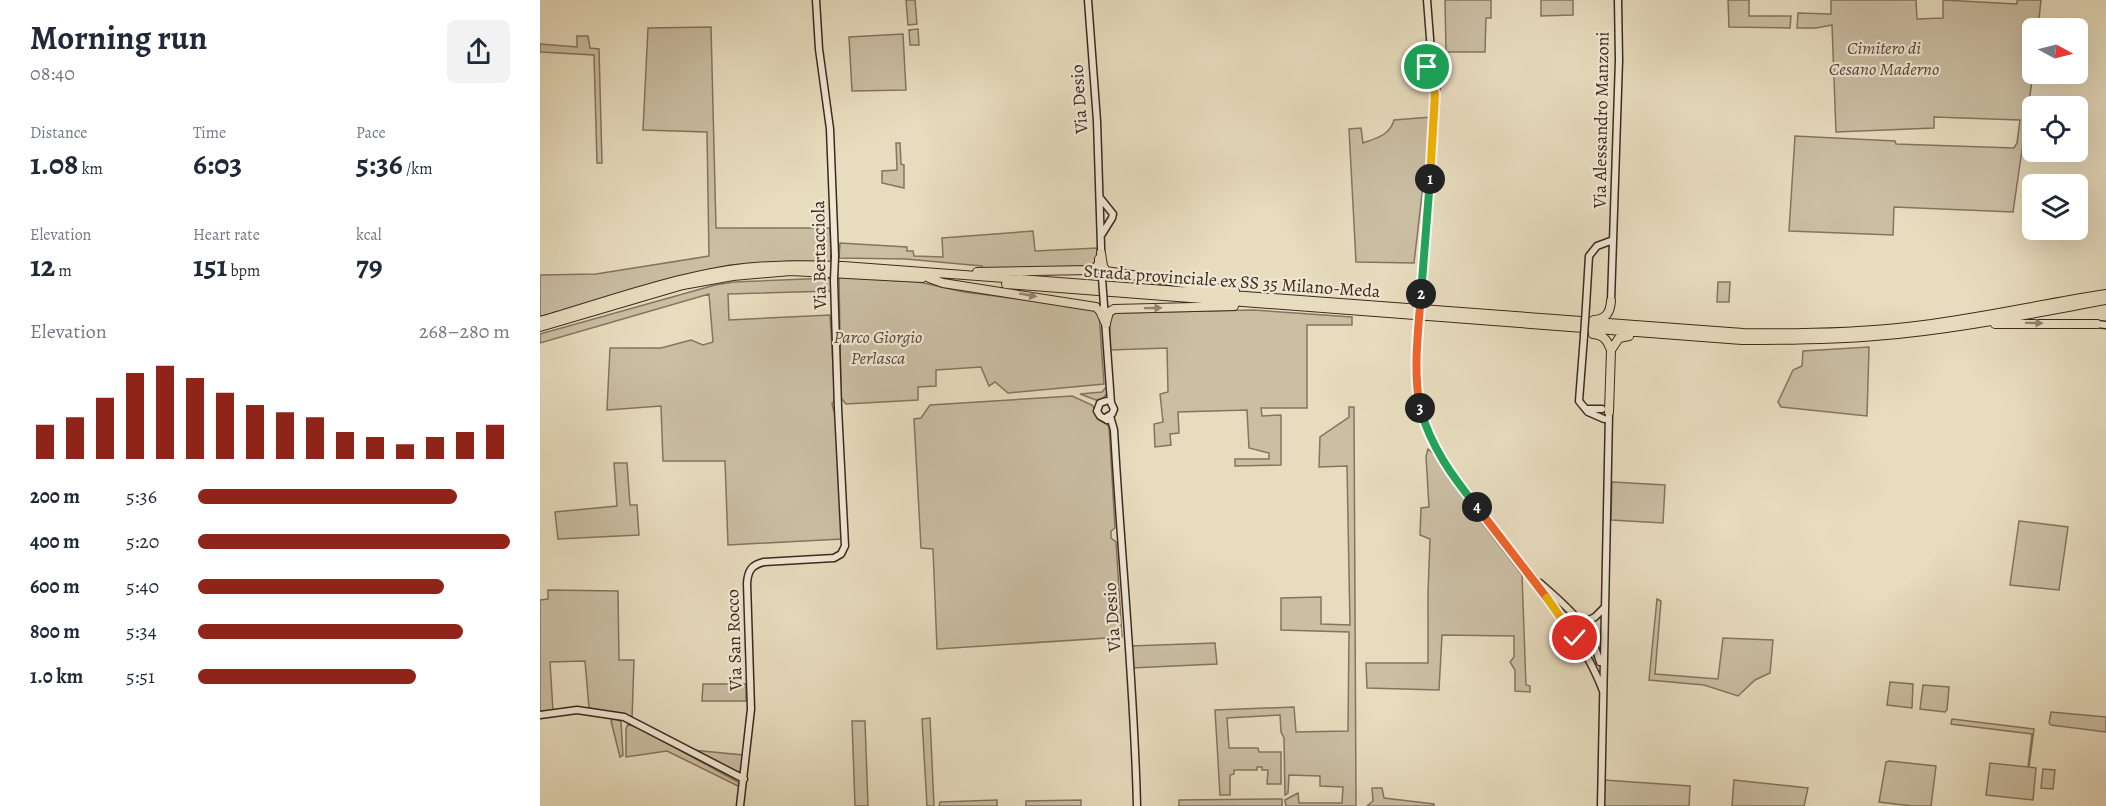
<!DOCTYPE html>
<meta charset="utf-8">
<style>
:root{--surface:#fff;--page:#f2f2f3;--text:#1f2937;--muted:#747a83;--accent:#8f2418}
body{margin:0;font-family:Alegreya,serif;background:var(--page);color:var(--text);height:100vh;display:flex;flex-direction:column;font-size:22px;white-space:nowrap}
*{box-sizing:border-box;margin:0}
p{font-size:20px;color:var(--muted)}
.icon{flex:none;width:33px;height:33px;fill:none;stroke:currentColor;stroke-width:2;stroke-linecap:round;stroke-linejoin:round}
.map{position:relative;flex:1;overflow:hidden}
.panel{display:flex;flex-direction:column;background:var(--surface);width:540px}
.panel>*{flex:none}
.needle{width:39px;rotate:97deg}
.fabs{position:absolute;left:1482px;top:18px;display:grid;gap:12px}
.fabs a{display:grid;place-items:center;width:66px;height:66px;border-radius:9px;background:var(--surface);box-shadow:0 6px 24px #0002;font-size:30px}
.pin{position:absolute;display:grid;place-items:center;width:51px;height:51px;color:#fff;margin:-26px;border:3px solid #fff;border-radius:50%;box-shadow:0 2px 6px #0007}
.km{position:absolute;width:30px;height:30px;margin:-15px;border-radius:50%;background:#222;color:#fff;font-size:16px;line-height:30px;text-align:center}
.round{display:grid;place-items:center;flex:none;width:63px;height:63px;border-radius:9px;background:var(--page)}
.summary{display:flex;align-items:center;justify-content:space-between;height:102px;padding:0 30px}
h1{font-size:33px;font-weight:700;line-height:45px}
.metrics{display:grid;grid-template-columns:repeat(3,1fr);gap:9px;height:102px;padding:6px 30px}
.metrics div{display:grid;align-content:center}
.metrics b{font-size:30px;font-weight:700}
.metrics small{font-size:16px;font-weight:400}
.metrics p{font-size:16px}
.chart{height:168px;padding:12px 30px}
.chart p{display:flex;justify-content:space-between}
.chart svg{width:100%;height:108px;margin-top:6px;stroke:var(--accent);stroke-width:6}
ul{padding:0 30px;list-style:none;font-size:20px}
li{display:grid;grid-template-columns:96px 72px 1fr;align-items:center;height:45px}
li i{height:15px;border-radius:8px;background:var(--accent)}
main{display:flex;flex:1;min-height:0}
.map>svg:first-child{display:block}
</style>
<main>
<section class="panel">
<div class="summary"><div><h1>Morning run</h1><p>08:40</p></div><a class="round"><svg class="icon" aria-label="share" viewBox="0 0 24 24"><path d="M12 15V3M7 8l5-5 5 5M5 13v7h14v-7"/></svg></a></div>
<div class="metrics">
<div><p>Distance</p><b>1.08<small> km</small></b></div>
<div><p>Time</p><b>6:03</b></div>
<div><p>Pace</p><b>5:36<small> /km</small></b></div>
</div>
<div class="metrics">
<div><p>Elevation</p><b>12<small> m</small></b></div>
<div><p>Heart rate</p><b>151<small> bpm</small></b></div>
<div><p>kcal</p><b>79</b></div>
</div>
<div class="chart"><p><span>Elevation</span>268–280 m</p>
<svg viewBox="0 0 160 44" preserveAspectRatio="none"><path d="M5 44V30M15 44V27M25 44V19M35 44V9M45 44V6M55 44V11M65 44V17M75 44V22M85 44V25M95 44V27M105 44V33M115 44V35M125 44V38M135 44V35M145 44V33M155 44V30"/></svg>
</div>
<ul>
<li><b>200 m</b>5:36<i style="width:83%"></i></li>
<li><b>400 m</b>5:20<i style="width:100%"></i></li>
<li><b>600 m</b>5:40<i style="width:79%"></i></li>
<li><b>800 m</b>5:34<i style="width:85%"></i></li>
<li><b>1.0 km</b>5:51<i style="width:70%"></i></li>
</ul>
</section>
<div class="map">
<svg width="1566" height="806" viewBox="0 0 1566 806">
<rect width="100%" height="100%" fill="#e7dcbe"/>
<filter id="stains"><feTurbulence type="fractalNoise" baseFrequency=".00333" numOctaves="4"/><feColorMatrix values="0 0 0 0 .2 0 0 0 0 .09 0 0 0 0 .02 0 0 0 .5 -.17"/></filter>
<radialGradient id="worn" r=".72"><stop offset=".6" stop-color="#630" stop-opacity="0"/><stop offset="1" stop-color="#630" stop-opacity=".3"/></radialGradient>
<path fill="#cabea3" stroke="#847460" stroke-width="1.5" d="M366,0H375L377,24L368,25Z
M905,0H951V18H946L945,52H906Z
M1001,0H1033V15L1001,16Z
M1188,0H1209V16H1251L1250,28L1189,27Z
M1291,0H1376L1377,19L1403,18V0L1477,4V0H1501L1498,28H1492L1493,74L1473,212L1354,207L1353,235L1249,231L1255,136L1355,141L1356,144L1474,148L1477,143L1480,120L1394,117V128L1296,132L1292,25L1276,28H1257L1258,13L1291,14Z
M171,27L176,228H290L291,262L252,261L190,265L142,276L0,317V275L56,274L169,256L167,132L103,130L108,28Z
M378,29L379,45H370L369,30Z
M363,34L366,90L312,91L309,37Z
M37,36H48L50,48L59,49L62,163H57L54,55L0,52V44L37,47Z
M891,117L874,263L816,262L809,129L821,128L823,143C837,138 850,135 854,120Z
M356,143H360L361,164L364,165V188L342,183V171L357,170Z
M493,231L495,251L557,248L556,261L550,266L443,269L442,266L366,259L299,258L300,243L367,247V251H373L374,256L403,257L402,238Z
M299,277L379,282L424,292L555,309L559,314L564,384L468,393L455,382L449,386L441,367L396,370V386L378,387V400L306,404L301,398Z
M291,278V291L188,294L189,320L290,315L295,399L292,404L296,418L302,539L188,545L185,461H123L121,406L67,410L70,348H121L151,340L163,345L173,342L169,294L0,343V334L175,285L194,282Z
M1178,282H1190L1189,302H1177Z
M714,310L812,317V325H767V408H721L722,416L741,415V465L695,466V459H729V453L709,448L707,410L638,412L639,433L630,434L631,445L615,447L614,424L623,422L620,394L628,392L627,348L570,350V317L576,313Z
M1329,347L1327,416L1241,407L1238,402L1253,370L1262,366L1263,351Z
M567,386V393L562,400H556L540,394L562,392Z
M532,396L552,405L569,427L575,528L571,531V538L576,542L582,637L397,649L393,549L381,548L374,419L381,418L390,405Z
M809,407H814L816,806H746L745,800L758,793L759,803H802L803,787L780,786V776L749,775L748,793L745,795L744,738L741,732L740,715L687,718L689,748H718L719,752H741V784H727L728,770H722V767H717V770H694V774L690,775V795H680L675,710L754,707L756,732L808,731L809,632L741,630V598L781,597V624L810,625L807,466L779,467L780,437L809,417Z
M888,449L894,454L926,502L982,575L986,685L990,686V692L975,691V670L970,662L974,657V636L902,635L899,690L827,688L826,663H888V593L890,539L880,535L881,508L889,507L886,456Z
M74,463H87L90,505H97L99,535L18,539L15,512L77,506Z
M1072,482L1125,485L1123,523L1071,520Z
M1479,521L1528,527L1519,590L1470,585Z
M8,590L78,591L79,660H94L92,719L80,714L49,708L45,661L10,662L13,711L0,713V600L8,599Z
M1117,599L1121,601L1115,674L1178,679L1183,638L1233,640L1230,673L1215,680L1198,696L1164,685L1109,680Z
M675,643L677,664L591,668L590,646Z
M1350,682L1373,684L1372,708L1347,705Z
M163,684H206V701H162Z
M1383,685L1409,687L1407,710L1405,712L1380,709Z
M1511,712L1566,717V732L1511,725L1509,723Z
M75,718L81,722L83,755L80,757L71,721Z
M390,718L394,806H387L382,719Z
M1412,719L1494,729L1489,767L1496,768L1493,800L1446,795L1450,763L1488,767L1492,734L1411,724Z
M312,721H325L328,806H315Z
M88,724L101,729L200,783V787L127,751L86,757V729Z
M152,750L203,755L202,772H195Z
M1349,761L1396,766L1391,806H1372L1339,802L1346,762Z
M1503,769L1515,770L1513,789L1501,788Z
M1064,780L1150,786L1149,806H1063Z
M1194,780L1268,788L1264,806H1192Z
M832,788H842L844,798L894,804V806H827L833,801Z
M742,799V806H639V800Z
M457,800V806H399L400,802Z
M541,800V806H486V801Z"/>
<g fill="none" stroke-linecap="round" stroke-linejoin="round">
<defs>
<path id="secondary" d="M276,0L279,49L290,129L295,256
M548,0L557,121L562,278
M887,0L891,51L896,65
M887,78L893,80L898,78L901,71L898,67L891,64L885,69V75L894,91
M561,199L573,214L572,218L562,234
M880,300L894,128L895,94L898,78
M1071,301L1079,60L1078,0
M564,306L571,403L574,409L572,414L565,418
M1046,306L1049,256L1057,246L1073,240
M1557,324L1566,325
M877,330C876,357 874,382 880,408C890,452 920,486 948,521C987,570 1041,632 1063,691
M1044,336L1039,401L1048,412L1064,419
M566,401L560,403L557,411L560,416L567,420
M1047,409H1062
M570,416L574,430C581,555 594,680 597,806
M1000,583C1029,609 1048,623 1060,662
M1035,638L1039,625L1055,617L1065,607
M0,715L37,710L84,717L204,779
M200,806L211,709L207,583C208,571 211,565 224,562L294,558L301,554L305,546L298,408L294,280
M1061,806L1069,414"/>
<path id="highway" d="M561,253L563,266L566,271L695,291
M437,272L553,270L559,264V259
M389,278L403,283L556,307L560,311L566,324
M466,284L1202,340C1246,340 1291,340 1335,336C1412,330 1490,314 1566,300
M1054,320C1066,319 1070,313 1071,301
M0,321C62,303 125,280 189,270C227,264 266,265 303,266L1203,333C1258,334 1313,333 1367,327C1434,320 1500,304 1566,294
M566,323L569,312L574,309L694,306
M1455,324H1557
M0,327L143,285L193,276L251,271L382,278
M1053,334C1064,335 1067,340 1071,350L1069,412
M1071,350L1079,338L1089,336"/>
</defs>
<use href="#secondary" stroke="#3f291e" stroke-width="9"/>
<use href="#highway" stroke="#3f291e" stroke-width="10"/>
<use href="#secondary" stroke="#efe8d5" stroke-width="6"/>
<use href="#highway" stroke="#e7dcbe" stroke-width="8"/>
<defs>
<path id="secondary-bridge" d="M562,278L564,306
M294,280L295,256
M877,330L880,300
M1044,336L1046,306"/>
</defs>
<use href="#secondary-bridge" stroke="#3f291e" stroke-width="9" stroke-linecap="butt"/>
<use href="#secondary-bridge" stroke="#efe8d5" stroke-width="6"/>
</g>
<defs><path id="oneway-solid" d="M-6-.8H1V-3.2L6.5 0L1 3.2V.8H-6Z" transform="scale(1.5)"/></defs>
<g fill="#93826e">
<use href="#oneway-solid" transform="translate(488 295) rotate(10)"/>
<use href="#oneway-solid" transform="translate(613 308) rotate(-1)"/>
<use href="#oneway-solid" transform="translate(1494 323) rotate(1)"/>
</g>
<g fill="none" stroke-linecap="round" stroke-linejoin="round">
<defs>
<path id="split-1" d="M887,67L885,75L892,84L895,94L890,179"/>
<path id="split-2" d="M881,294L890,179"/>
<path id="split-3" d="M880,408C873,370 878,333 881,294"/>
<path id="split-4" d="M880,408C891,447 912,476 937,507"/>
<path id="split-5" d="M937,507L1007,598"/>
<path id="split-6" d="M1007,598L1035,638"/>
</defs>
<use href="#split-1" stroke="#fff" stroke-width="12"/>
<use href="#split-2" stroke="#fff" stroke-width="12"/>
<use href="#split-3" stroke="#fff" stroke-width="12"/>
<use href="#split-4" stroke="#fff" stroke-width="12"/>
<use href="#split-5" stroke="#fff" stroke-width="12"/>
<use href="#split-6" stroke="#fff" stroke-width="12"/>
<use href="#split-1" stroke="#f5b400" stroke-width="8"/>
<use href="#split-2" stroke="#22a559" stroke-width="8"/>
<use href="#split-3" stroke="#f0652b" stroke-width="8"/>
<use href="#split-4" stroke="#22a559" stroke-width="8"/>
<use href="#split-5" stroke="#f0652b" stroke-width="8"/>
<use href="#split-6" stroke="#f5b400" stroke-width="8"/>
</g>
<g text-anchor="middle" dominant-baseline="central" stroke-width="4.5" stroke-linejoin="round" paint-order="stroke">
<g font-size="18" font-style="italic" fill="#5b4739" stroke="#efe8d5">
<text x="1344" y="48">Cimitero di<tspan x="1344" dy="21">Cesano Maderno</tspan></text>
<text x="338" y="337">Parco Giorgio<tspan x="338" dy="21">Perlasca</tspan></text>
</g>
<g font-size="18" fill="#3f291e" stroke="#efe8d5">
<text transform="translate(539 99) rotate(-94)">Via Desio</text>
<text transform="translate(1061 120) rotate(-89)">Via Alessandro Manzoni</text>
<text transform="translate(279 255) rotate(-91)">Via Bertacciola</text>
<text transform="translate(692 281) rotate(4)">Strada provinciale ex SS 35 Milano-Meda</text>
<text transform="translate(572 617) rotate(-94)">Via Desio</text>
<text transform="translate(194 640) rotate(-92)">Via San Rocco</text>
</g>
</g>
<rect width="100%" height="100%" filter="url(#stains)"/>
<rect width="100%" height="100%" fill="url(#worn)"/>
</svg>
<div class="fabs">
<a><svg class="needle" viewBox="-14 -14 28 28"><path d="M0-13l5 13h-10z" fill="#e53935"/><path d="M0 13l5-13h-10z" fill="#747a83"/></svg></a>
<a><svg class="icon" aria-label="locate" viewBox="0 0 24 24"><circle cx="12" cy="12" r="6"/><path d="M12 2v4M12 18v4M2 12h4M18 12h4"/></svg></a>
<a><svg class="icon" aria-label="layers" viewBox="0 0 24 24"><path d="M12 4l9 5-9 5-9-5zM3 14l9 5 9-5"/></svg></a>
</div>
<div class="pin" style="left:887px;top:67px;background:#1e9e55"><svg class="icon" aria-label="arrive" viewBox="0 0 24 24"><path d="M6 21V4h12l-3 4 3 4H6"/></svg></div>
<div class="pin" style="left:1035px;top:638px;background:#d93025"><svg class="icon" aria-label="check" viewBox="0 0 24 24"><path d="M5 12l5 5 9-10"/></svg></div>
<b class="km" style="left:890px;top:179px">1</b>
<b class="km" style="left:881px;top:294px">2</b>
<b class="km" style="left:880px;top:408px">3</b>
<b class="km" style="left:937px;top:507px">4</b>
</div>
</main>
